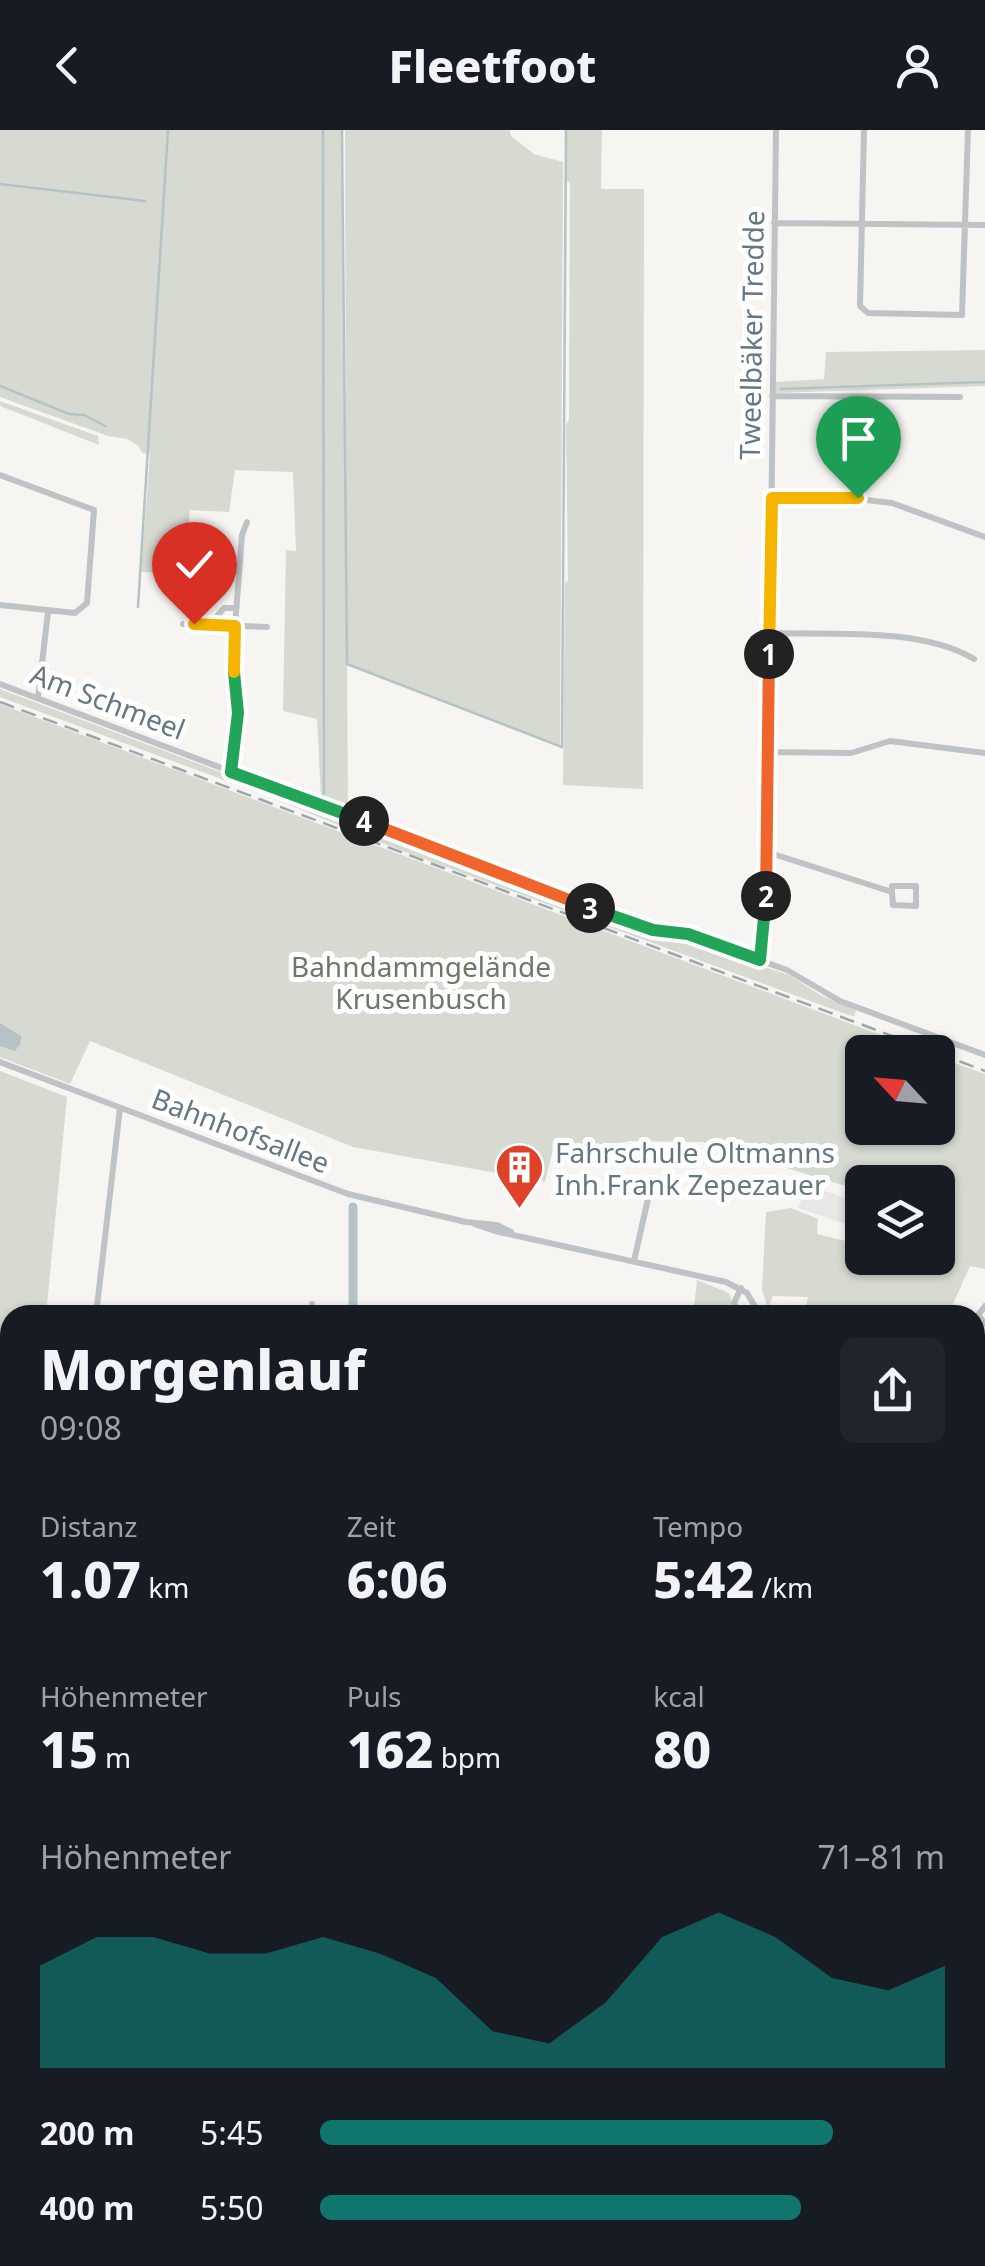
<!DOCTYPE html>
<html lang="de">
<meta charset="utf-8">
<style>
:root{--surface:#171b24;--page:#20242c;--text:#f1f3f6;--muted:#9ea1a6;--accent:#0f766e}
body{margin:0;font-family:"Noto Sans",sans-serif;background:var(--page);color:var(--text);height:100vh;display:flex;flex-direction:column;font-size:38px;white-space:nowrap}
*{box-sizing:border-box;margin:0}
p{font-size:32px;color:var(--muted)}
.icon{flex:none;width:55px;height:55px;fill:none;stroke:currentColor;stroke-width:2;stroke-linecap:round;stroke-linejoin:round}
.map{position:relative;flex:1;overflow:hidden}
.side{position:absolute;left:0px;top:1175px;width:985px;height:962px;display:flex;flex-direction:column;background:var(--surface);border-radius:30px 30px 0 0;box-shadow:0 2px 8px #0004}
.side>*{flex:none}
.needle{width:65px;rotate:296deg}
.tools{position:absolute;left:845px;top:905px;display:grid;gap:20px}
.tools a{display:grid;place-items:center;width:110px;height:110px;border-radius:15px;background:var(--surface);box-shadow:0 2px 8px #0004;font-size:50px}
.pin{position:absolute;display:grid;place-items:center;width:85px;height:85px;color:#fff;margin:-102px -42px;border-radius:50% 50% 50% 0;rotate:-45deg;box-shadow:0 0 10px #0007}
.pin .icon{rotate:45deg}
.km{position:absolute;width:50px;height:50px;margin:-25px;border-radius:50%;background:#222;color:#fff;font-size:28px;line-height:50px;text-align:center}
.round{display:grid;place-items:center;flex:none;width:105px;height:105px;border-radius:15px;background:var(--page)}
.overview{display:flex;align-items:center;justify-content:space-between;height:170px;padding:0 40px}
h1{font-size:55px;font-weight:800;line-height:75px}
.metrics{display:grid;grid-template-columns:repeat(3,1fr);gap:15px;height:170px;padding:10px 40px}
.metrics div{display:grid;align-content:center}
.metrics b{font-size:50px;font-weight:800}
.metrics small{font-size:28px;font-weight:400}
.metrics p{font-size:28px}
.chart{height:280px;padding:20px 40px}
.chart p{display:flex;justify-content:space-between}
.chart svg{width:100%;height:180px;margin-top:10px;fill:var(--accent);opacity:.7}
ul{padding:0 40px;list-style:none;font-size:32px}
li{display:grid;grid-template-columns:160px 120px 1fr;align-items:center;height:75px}
li i{height:25px;border-radius:12px;background:var(--accent)}
header{display:flex;justify-content:space-between;align-items:center;height:130px;padding:0 40px;background:var(--surface);font-size:45px;font-weight:800}
.map>svg:first-child{display:block}
</style>
<header><svg class="icon" aria-label="back" viewBox="0 0 24 24"><path d="M15 5l-7 7 7 7"/></svg>Fleetfoot<svg class="icon" aria-label="person" viewBox="0 0 24 24"><circle cx="12" cy="8" r="4"/><path d="M4 21q1-7 8-7t8 7"/></svg></header>
<div class="map">
<svg width="985" height="2136" viewBox="0 0 985 2136">
<rect width="100%" height="100%" fill="#f6f5f2"/>
<path fill="#e6e7e6" d="M808,1055L857,1072L846,1094L798,1078Z"/>
<path fill="#d6dad1" d="M0,0H342L346,332L345,0H510L511,6L534,24L563,32L560,615L347,533L348,676L321,666L317,589L283,581L286,420L296,421L293,342L235,340L229,382L190,380L185,444L141,442L150,324L142,323L139,316L127,309L108,306L0,267Z
M567,0H602L601,59H644L643,659L563,655L565,453L568,450L566,295L569,289L570,53L567,51Z
M985,220V256L776,263V252L824,249L826,222Z
M0,271L98,306L99,315L0,276Z
M0,559L324,681L323,684L343,692L344,689L642,801L682,809L789,845L822,866L856,880L854,887L397,719L275,669L0,567Z
M0,574L926,922H862V998H938V927L985,944V1139L970,1136L948,1185H834L805,1180L808,1167L773,1166L768,1178L762,1160L766,1082L791,1078L818,1089L817,1104L862,1115V1128H938V1052H862V1061L702,1012L631,1011L612,1014L554,1015L545,1052L353,1017L90,911L70,954L0,927Z
M0,941L67,967L46,1185H10V1278L0,1277Z
M697,1150L729,1163L736,1185H693Z"/>
<path fill="#b6c3c6" d="M0,893L21,906V913L15,921L0,916Z"/>
<g fill="none" stroke-linecap="round" stroke-linejoin="round">
<path stroke="#b6c3c6" stroke-width="2.5" d="M323,0L324,665
M342,0L347,534L562,617L566,0
M0,54L145,71
M0,256L69,284L84,285L105,296
M781,259L985,252
M138,477L168,0"/>
<path stroke="#b6c3c6" stroke-width="9" d="M353,1185V1077
M0,1424L10,1423"/>
<path stroke="#bfc3c6" stroke-width="6" d="M864,0L860,176L868,183L962,185L968,0
M774,93L985,95
M772,266L960,267
M0,345L94,380L87,473L75,483L0,475
M772,368L858,369L892,373L985,407
M183,494L267,497
M218,495V485L224,478H236
M769,503C831,505 920,497 974,529
M0,554L607,784L653,800L687,804L787,840L840,871L985,925
M38,568L48,482
M768,622L851,623L890,611L985,623
M231,642L238,583L233,562L235,496L242,405L247,392
M767,722L892,762L893,775L916,776V756H892V762
M760,830L767,746L776,0
M0,932L348,1064L466,1092L497,1095L511,1102
M474,1094L495,1101L726,1152L747,1163L760,1185
M634,1131L650,1060
M985,1176L978,1185L985,1194
M96,1185L120,978
M312,1185V1174
M740,1185L734,1173L741,1158
M0,1329H10
M975,1415H985
M975,1625H983
M0,1635L10,1636
M10,1642V1810
M975,1733L981,1790L977,1810
M0,1926L10,1925
M975,1952L985,1951
M0,2028L10,2014
M0,2123L10,2117
M412,2128L415,2136
M705,2128L725,2136
M856,2128L857,2136
M218,2136L239,2128
M598,2136L601,2128"/>
<path stroke="#9ea6aa" stroke-width="2.5" stroke-dasharray="15 8" stroke-linecap="butt" d="M0,572L935,922
M938,923L985,941"/>
</g>
<g fill="none" stroke-linecap="round" stroke-linejoin="round">
<defs>
<path id="split-1" d="M769,524L772,368H858"/>
<path id="split-2" d="M766,766L769,524"/>
<path id="split-3" d="M590,778L653,800L688,804L760,830L766,766"/>
<path id="split-4" d="M364,691L590,778"/>
<path id="split-5" d="M234,542L238,583L231,642L364,691"/>
<path id="split-6" d="M194,494L235,496L234,542"/>
</defs>
<use href="#split-1" stroke="#fff" stroke-width="20"/>
<use href="#split-2" stroke="#fff" stroke-width="20"/>
<use href="#split-3" stroke="#fff" stroke-width="20"/>
<use href="#split-4" stroke="#fff" stroke-width="20"/>
<use href="#split-5" stroke="#fff" stroke-width="20"/>
<use href="#split-6" stroke="#fff" stroke-width="20"/>
<use href="#split-1" stroke="#f5b400" stroke-width="12"/>
<use href="#split-2" stroke="#f0652b" stroke-width="12"/>
<use href="#split-3" stroke="#22a559" stroke-width="12"/>
<use href="#split-4" stroke="#f0652b" stroke-width="12"/>
<use href="#split-5" stroke="#22a559" stroke-width="12"/>
<use href="#split-6" stroke="#f5b400" stroke-width="12"/>
</g>
<defs>
<symbol id="building-pin" viewBox="-11 -11 22 30"><path d="M0 17L-7.5 6A9.5 9.5 0 1 1 7.5 6Z" fill="#de422a" stroke="#fff"/><path d="M-4-6H4V6H1V3H-1V6H-4ZM-2.5-4.3h1.7v1.8h-1.7ZM.8-4.3h1.7v1.8H.8ZM-2.5-1h1.7V.8h-1.7ZM.8-1h1.7V.8H.8Z" fill="#fff"/></symbol>
</defs>
<g fill-rule="evenodd">
<use href="#building-pin" x="492" y="1010" width="55" height="75"/>
</g>
<g text-anchor="middle" dominant-baseline="central" stroke-width="10" stroke-linejoin="round" paint-order="stroke">
<g font-size="28" fill="#657882" stroke="#fff">
<text transform="translate(751 205) rotate(-89)">Tweelbäker Tredde</text>
<text transform="translate(108 571) rotate(21)">Am Schmeel</text>
<text transform="translate(241 1000) rotate(21)">Bahnhofsallee</text>
</g>
<g font-size="28" fill="#6b7a64" stroke="#fff">
<text x="421" y="836">Bahndammgelände<tspan x="421" dy="32">Krusenbusch</tspan></text>
</g>
<g font-size="28" fill="#657882" stroke="#fff" text-anchor="start">
<text x="555" y="1022">Fahrschule Oltmanns<tspan x="555" dy="32">Inh.Frank Zepezauer</tspan></text>
</g>
</g>
</svg>
<div class="tools">
<a><svg class="needle" viewBox="-14 -14 28 28"><path d="M0-13l5 13h-10z" fill="#e53935"/><path d="M0 13l5-13h-10z" fill="#9ea1a6"/></svg></a>
<a><svg class="icon" aria-label="layers" viewBox="0 0 24 24"><path d="M12 4l9 5-9 5-9-5zM3 14l9 5 9-5"/></svg></a>
</div>
<div class="pin" style="left:858px;top:368px;background:#1e9e55"><svg class="icon" aria-label="arrive" viewBox="0 0 24 24"><path d="M6 21V4h12l-3 4 3 4H6"/></svg></div>
<div class="pin" style="left:194px;top:494px;background:#d93025"><svg class="icon" aria-label="check" viewBox="0 0 24 24"><path d="M5 12l5 5 9-10"/></svg></div>
<b class="km" style="left:769px;top:524px">1</b>
<b class="km" style="left:766px;top:766px">2</b>
<b class="km" style="left:590px;top:778px">3</b>
<b class="km" style="left:364px;top:691px">4</b>
<section class="side">
<div class="overview"><div><h1>Morgenlauf</h1><p>09:08</p></div><a class="round"><svg class="icon" aria-label="share" viewBox="0 0 24 24"><path d="M12 15V3M7 8l5-5 5 5M5 13v7h14v-7"/></svg></a></div>
<div class="metrics">
<div><p>Distanz</p><b>1.07<small> km</small></b></div>
<div><p>Zeit</p><b>6:06</b></div>
<div><p>Tempo</p><b>5:42<small> /km</small></b></div>
</div>
<div class="metrics">
<div><p>Höhenmeter</p><b>15<small> m</small></b></div>
<div><p>Puls</p><b>162<small> bpm</small></b></div>
<div><p>kcal</p><b>80</b></div>
</div>
<div class="chart"><p><span>Höhenmeter</span>71–81 m</p>
<svg viewBox="0 0 160 44" preserveAspectRatio="none"><path d="M0 44V19L10 12L20 12L30 16L40 16L50 12L60 16L70 22L80 35L90 38L100 28L110 12L120 6L130 12L140 22L150 25L160 19V44z"/></svg>
</div>
<ul>
<li><b>200 m</b>5:45<i style="width:82%"></i></li>
<li><b>400 m</b>5:50<i style="width:77%"></i></li>
</ul>
</section>
</div>
